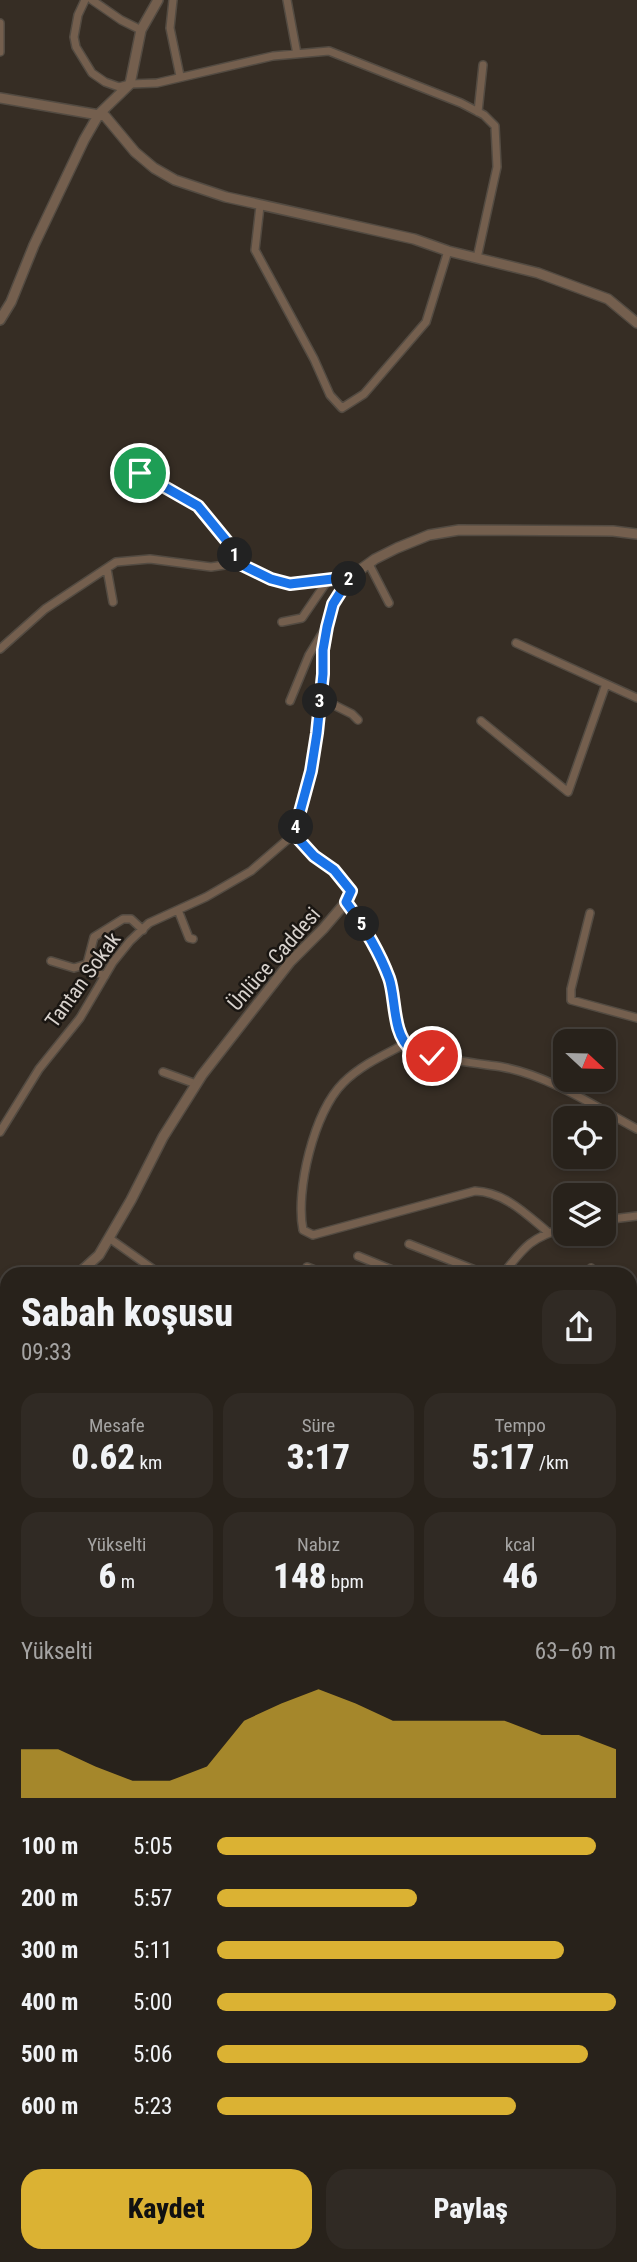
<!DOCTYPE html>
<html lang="tr">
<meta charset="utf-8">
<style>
:root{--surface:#28221b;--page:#302a24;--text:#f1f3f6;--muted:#a5a4a3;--line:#443f3a;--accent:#dbb233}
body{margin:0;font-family:"Roboto Condensed",sans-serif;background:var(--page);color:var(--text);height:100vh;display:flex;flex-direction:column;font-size:26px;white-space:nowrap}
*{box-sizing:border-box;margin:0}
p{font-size:23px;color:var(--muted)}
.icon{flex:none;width:38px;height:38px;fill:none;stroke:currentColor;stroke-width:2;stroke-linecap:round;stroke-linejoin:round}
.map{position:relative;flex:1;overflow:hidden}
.details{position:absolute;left:0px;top:1267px;width:637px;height:996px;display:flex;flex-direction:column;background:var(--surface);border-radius:21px 21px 0 0;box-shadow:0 4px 10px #0003,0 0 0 2px var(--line)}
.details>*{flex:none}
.needle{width:46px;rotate:112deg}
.fabs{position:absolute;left:553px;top:1029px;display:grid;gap:14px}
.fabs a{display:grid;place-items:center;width:63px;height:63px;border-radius:14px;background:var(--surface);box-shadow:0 4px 10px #0003,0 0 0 2px var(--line);font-size:35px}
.pin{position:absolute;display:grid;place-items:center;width:60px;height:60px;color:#fff;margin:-30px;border:4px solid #fff;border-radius:50%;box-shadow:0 2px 7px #0007}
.km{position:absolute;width:35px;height:35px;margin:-18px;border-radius:50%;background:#222;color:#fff;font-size:19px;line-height:35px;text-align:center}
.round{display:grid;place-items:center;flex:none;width:74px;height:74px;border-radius:21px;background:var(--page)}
.overview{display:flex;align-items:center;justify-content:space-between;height:119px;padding:0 21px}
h1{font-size:38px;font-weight:800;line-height:52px}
.figures{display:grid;grid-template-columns:repeat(3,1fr);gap:10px;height:119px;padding:7px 21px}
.figures div{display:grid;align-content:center;border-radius:18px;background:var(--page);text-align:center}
.figures b{font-size:35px;font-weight:800}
.figures small{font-size:19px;font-weight:400}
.figures p{font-size:19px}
.chart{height:196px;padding:14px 21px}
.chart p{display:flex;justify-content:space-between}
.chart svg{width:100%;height:126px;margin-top:7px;fill:var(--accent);opacity:.7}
.button{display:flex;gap:14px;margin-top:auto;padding:14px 21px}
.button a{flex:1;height:80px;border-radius:21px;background:var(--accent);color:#111;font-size:28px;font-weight:800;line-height:80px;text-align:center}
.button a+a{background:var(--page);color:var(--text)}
ul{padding:0 21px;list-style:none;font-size:23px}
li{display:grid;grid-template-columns:112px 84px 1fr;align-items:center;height:52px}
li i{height:18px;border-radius:9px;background:var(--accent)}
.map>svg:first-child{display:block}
</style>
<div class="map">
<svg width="637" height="2262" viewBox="0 0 637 2262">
<rect width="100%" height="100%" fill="#362d24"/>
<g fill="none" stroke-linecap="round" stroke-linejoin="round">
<defs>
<path id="minor" d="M85,0L78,15L74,37L76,47L92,73L105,82L119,87L130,84L157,83L273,56L329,51L461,103L484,115L495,126L497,167L477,258
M92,0L121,20L141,30
M173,0L170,28L180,76
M287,0L297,54
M0,23V52
M478,112L483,65
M260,206L255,250L314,359L330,395L342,408L364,394L426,322L448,251
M150,458L140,473L198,506L231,545L238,563
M369,564L389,603
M107,569L113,602
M282,622L302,618L328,580
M516,643L637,698
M0,649L45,609L116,562L150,559L211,567L238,563L271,579L290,584L350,577
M320,698L352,714L358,720
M290,701L309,655L326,627
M481,721L568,792L606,684
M346,902C361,922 384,957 390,981C395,1000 393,1020 403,1038C414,1059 478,1063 502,1067C550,1076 594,1106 637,1129
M178,910L189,938L193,939
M590,913L571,989V1000L637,1018
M51,961L74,968L87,964L94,937L123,919H131L143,930
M87,964L95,972L105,976
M407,1043C384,1055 361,1065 343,1083C314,1112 295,1191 303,1230L313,1235L475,1191C505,1192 527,1215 549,1233
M163,1072L196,1084
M0,1132L39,1069L80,1018L113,962L130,941L149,923L206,897L251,871L294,834
M604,1220L637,1216
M109,1238L160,1274
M409,1244L485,1274
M358,1256L402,1274
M307,1267L325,1274
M503,1274C524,1247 531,1237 565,1228
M590,1274L591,1268
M633,1399L637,1401
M630,1452L637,1455
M0,1499L7,1495
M630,1587L637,1590
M630,1823L637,1826
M630,1941L637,1909
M0,1961L7,1949
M0,2004L7,2009
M630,2021L637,2028
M630,2047L637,2044
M630,2130L637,2129
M630,2174L637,2172
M630,2223L637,2221
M79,2256L81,2262
M102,2256L112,2262
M467,2256L473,2262
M585,2256L586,2262
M398,2259L399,2262
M42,2262L44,2256
M248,2262L257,2256
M279,2262L280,2256
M328,2262L329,2256
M500,2262L507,2256
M621,2262L637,2258"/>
<path id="tertiary" d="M0,98L105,116L135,152L154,168L175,180L226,197L414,239L448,251L538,273L608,299L637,323
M0,320L11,302L34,245L84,140L99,114L130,84L141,30L158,0
M78,1274L99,1255L131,1200L163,1137L202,1075L290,962L323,929L346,902L351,891L334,870L315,856L294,834L311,771L317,733L323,674V650L327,627L333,604L350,577L375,559L397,548L429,535L459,530L613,531L637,534
M0,1322L7,1323
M630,1700L637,1684
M356,2262V2256"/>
</defs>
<use href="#minor" stroke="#534b42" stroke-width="10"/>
<use href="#tertiary" stroke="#534b42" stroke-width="12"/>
<use href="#minor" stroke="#745f4e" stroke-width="7"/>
<use href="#tertiary" stroke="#745f4e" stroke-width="9"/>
</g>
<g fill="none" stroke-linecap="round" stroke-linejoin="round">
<defs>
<path id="route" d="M140,473L198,506L230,545L238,563L271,579L290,584L350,577L333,604L327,627L323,650V674L317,733L311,771L294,834L314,856L334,870L351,891L346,902C363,925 379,951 389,978C396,997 392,1035 411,1049C417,1052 426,1054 432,1056"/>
</defs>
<use href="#route" stroke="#fff" stroke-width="14"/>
<use href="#route" stroke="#1a73e8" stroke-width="9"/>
</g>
<g text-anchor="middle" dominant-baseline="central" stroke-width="5" stroke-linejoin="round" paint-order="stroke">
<g font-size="21" fill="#d8d2cd" stroke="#1a1612">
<text transform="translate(274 959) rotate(-49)">Ünlüce Caddesi</text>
<text transform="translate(83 980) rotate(-54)">Tantan Sokak</text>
</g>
</g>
</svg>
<div class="fabs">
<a><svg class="needle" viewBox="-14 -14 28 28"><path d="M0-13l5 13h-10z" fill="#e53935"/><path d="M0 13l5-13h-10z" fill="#a5a4a3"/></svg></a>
<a><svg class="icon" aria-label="locate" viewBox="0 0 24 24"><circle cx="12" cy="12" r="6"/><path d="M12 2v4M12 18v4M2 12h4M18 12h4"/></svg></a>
<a><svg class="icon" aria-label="layers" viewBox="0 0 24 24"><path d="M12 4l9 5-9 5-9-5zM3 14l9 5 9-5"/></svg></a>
</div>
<div class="pin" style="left:140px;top:473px;background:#1e9e55"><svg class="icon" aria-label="arrive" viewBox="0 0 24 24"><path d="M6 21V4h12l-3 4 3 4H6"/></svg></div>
<div class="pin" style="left:432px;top:1056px;background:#d93025"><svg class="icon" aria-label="check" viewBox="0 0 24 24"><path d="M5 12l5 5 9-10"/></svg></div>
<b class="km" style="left:235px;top:555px">1</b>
<b class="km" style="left:349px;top:579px">2</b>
<b class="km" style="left:320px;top:701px">3</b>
<b class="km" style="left:296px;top:827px">4</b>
<b class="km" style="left:362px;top:924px">5</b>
<section class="details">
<div class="overview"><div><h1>Sabah koşusu</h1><p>09:33</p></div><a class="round"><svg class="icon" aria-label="share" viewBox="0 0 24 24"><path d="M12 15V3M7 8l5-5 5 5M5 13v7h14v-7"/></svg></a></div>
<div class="figures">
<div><p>Mesafe</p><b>0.62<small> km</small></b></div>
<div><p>Süre</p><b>3:17</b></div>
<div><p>Tempo</p><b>5:17<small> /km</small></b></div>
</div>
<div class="figures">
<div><p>Yükselti</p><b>6<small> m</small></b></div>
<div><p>Nabız</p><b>148<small> bpm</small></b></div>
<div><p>kcal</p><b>46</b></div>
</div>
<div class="chart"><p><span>Yükselti</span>63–69 m</p>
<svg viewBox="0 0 160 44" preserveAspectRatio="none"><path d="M0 44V27L10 27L20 33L30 38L40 38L50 33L60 17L70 11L80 6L90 11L100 17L110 17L120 17L130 17L140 22L150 22L160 27V44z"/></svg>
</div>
<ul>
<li><b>100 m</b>5:05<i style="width:95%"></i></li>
<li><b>200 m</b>5:57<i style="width:50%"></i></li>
<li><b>300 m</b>5:11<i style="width:87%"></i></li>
<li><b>400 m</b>5:00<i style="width:100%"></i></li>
<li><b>500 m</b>5:06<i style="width:93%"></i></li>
<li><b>600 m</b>5:23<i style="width:75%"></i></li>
</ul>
<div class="button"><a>Kaydet</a><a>Paylaş</a></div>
</section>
</div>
